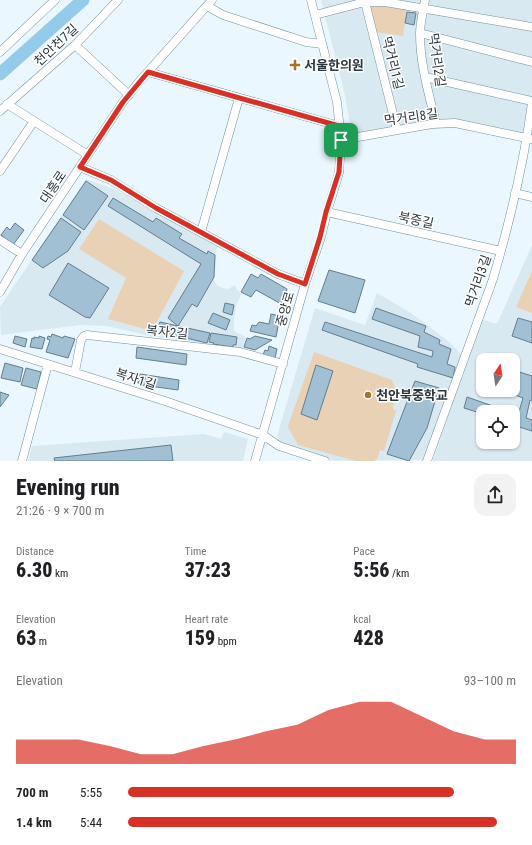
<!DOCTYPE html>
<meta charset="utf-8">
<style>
:root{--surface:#fff;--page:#f2f2f2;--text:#202124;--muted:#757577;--accent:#d93025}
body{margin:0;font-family:"Roboto Condensed","Noto Sans KR",sans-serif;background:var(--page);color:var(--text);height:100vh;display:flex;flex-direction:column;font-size:15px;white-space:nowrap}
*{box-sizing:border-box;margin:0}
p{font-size:13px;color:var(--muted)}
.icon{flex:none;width:22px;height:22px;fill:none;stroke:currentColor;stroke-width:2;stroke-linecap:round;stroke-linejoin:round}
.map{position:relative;height:461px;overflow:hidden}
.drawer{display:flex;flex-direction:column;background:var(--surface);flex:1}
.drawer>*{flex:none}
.needle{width:26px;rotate:12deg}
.controls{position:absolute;left:476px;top:353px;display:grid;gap:8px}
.controls a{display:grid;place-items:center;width:44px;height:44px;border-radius:8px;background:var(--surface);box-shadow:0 1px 3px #0004;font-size:20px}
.pin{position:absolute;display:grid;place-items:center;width:34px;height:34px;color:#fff;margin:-17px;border-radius:8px;box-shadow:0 2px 6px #0006}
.round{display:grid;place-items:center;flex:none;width:42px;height:42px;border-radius:12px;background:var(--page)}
.headline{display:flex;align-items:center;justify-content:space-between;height:68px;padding:0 16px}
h1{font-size:22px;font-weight:800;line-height:30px}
.stats{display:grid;grid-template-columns:repeat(3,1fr);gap:6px;height:68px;padding:4px 16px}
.stats div{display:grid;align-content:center}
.stats b{font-size:20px;font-weight:800}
.stats small{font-size:11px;font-weight:400}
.stats p{font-size:11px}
.chart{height:112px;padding:8px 16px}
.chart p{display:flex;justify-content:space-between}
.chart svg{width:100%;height:72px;margin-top:4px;fill:var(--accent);opacity:.7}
ul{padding:0 16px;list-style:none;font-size:13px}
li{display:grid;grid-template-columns:64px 48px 1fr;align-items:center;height:30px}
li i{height:10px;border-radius:5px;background:var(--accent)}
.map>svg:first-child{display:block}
</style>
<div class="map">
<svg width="532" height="461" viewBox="0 0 532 461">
<rect width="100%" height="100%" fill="#eaf7ff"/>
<path fill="#d9e9f1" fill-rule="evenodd" d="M321,0H532V142L467,129L451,128L423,130L353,142L345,95Z
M86,179L114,189L217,244L214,280L217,285L222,288L228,289L235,285L237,290L242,294L236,305L234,320V331L246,337L242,349L150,336L107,326L80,325L1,335L0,307Z
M532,245V461H433L450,410L483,320L497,324ZM483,360H513V390H483ZM483,412H513V442H483Z
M377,293L411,313L447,340L462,355L424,460L335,461L279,443L277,436L315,308L365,325Z
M224,432L248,439L243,461H28L32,446L204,434L221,439Z"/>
<path fill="#e9d1b6" d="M377,4L407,9L403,36L375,32L369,6Z
M99,219L184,271L152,331L108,319L126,278L79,249Z
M532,271V313L516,307Z
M314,352L392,380L396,392L393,409L396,411L384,451L380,450L377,459L374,461H356L298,445L290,431L288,426Z"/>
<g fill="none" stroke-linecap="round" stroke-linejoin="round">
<path stroke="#94cbea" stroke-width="13" d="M0,74L83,0"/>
</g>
<path fill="#a1c0d3" stroke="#617e8f" d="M407,12L416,13L414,25L405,23Z
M86,181L108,196L84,230L63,215Z
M113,198L153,222L156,218L182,234L179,238L207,254L208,251L215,255L214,277L197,307L192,304L178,326L168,318L201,264L108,206Z
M61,218L81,232L68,251L43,268L32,260Z
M15,223L24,230L13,245L1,235L7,227L10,230Z
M68,263L109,288L90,318L85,317L49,295Z
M329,270L365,280L355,313L318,301Z
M251,274L258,278L261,274L287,289L283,305L256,290L251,297L241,292Z
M225,303L234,305L232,315L223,312Z
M376,308L426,326L424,332L440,340L439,344L451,349L447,364L455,367L453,378L417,367L418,364L322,330L325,322L432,357L433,351L418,347L420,336L372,319Z
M213,313L230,320L226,330L208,323Z
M271,314L280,316L276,337L250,331L252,325L256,326L259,322L269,324Z
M518,318L532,322V343L512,336Z
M160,322L210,333L207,343L161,332V327H158Z
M211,333L237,337L236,345H233V347L213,344L214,343L209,342Z
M52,334L63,338L64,336L75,339L68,358L46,352L50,340L47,339L48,336L51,337Z
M15,336L27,339L25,347L13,343Z
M39,336L45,338L42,349L30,347L32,338L34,339V337L39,338Z
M255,336L272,340L255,350L244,347L247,338L250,339Z
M269,346L277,349L275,358L263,355L265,350L268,351Z
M137,347L187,354L186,365L136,358Z
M5,363L23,368L20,382L1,378Z
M316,365L333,371L317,420L301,414Z
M26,368L41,372L37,389L21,385Z
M513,370L532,376V401L530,400L526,418L532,420V431L513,425V413L518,415L523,398L503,390H513Z
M140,374L179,380L178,390L142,385V384L138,383Z
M415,381L439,388L427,428L409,461L387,454Z
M0,392L9,395L0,407Z
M467,397L510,412H483V414L464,408Z
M171,445L173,461H55L54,458Z"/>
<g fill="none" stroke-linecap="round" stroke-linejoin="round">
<defs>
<path id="minor" d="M425,0C423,11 420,23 420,34C420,64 429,94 436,124
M365,2L397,130
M207,6L223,15L306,42L322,44
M315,15L365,2H385L532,27
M420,33L532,62
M75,45L129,95
M0,52L55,0
M148,72L339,126
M425,77L532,101
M7,104L88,155
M0,111L75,45L118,0
M341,140L432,124L455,123L531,139
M80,167L111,180L156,208L278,274L305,284
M0,171L34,121
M515,193L532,197
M327,212L501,251
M201,232L239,98
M0,240L22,254
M0,292L22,254L123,102L138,83L212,0
M0,349L165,401L263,435L279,446L325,461
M75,372L81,340L84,336L87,335L240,352L283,364
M22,461L48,364
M255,461L305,284L321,237L327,212L339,173L341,140L337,102L311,0
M427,461L493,279C510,221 524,162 532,103"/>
</defs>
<use href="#minor" stroke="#7290a2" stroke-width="9"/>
<use href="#minor" stroke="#fff" stroke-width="8"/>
</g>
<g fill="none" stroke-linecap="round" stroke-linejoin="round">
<defs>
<path id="route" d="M148,72L339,126L341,140L339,172L326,212L320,237L305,284L278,274L156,208L111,180L80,167L123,102Z"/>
</defs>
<use href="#route" stroke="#fff" stroke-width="8"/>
<use href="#route" stroke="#d93025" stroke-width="5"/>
</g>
<g fill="#a7722c" stroke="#fff" stroke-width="1.5">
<path d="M293 59h4v4h4v4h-4v4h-4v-4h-4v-4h4z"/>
<circle cx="368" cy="395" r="4"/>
</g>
<g text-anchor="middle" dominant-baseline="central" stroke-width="3" stroke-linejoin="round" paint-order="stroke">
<g font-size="13" fill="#29363d" stroke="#fff">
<text transform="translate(56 45) rotate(-43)">천안천7길</text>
<text transform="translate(437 60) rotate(82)">먹거리2길</text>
<text transform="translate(393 63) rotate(76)">먹거리1길</text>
<text transform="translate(411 117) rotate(-8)">먹거리8길</text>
<text transform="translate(53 187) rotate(-56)">대흥로</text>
<text transform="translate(416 220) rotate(12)">북중길</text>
<text transform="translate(478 281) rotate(-71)">먹거리3길</text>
<text transform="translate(285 309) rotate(-74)">중앙로</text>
<text transform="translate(167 332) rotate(6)">복자2길</text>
<text transform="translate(136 379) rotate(18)">복자1길</text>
</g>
<g font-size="13" font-weight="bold" fill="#29363d" stroke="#fff" text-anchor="start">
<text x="304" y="65">서울한의원</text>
<text x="376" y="395">천안북중학교</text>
</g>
</g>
</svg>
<div class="controls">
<a><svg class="needle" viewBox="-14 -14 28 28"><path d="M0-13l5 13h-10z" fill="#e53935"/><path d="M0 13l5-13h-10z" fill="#757577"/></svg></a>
<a><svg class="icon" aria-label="locate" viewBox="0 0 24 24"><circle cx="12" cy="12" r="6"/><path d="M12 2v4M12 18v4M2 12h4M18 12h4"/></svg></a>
</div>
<div class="pin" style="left:341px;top:140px;background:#1e9e55"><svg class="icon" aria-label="arrive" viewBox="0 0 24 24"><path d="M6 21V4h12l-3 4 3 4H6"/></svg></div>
</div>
<section class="drawer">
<div class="headline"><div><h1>Evening run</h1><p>21:26 · 9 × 700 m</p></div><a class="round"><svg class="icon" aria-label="share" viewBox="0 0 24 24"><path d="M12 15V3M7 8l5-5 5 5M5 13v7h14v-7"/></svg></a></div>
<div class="stats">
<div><p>Distance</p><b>6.30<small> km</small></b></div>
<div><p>Time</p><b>37:23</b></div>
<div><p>Pace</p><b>5:56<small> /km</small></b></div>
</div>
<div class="stats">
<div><p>Elevation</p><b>63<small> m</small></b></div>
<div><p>Heart rate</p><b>159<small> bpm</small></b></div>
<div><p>kcal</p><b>428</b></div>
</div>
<div class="chart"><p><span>Elevation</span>93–100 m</p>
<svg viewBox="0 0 160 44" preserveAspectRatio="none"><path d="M0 44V29L10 29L20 29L30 33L40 38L50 38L60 33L70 29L80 24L90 20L100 11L110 6L120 6L130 15L140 24L150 29L160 29V44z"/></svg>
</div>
<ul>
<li><b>700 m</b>5:55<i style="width:84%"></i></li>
<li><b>1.4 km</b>5:44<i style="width:95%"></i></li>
</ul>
</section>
